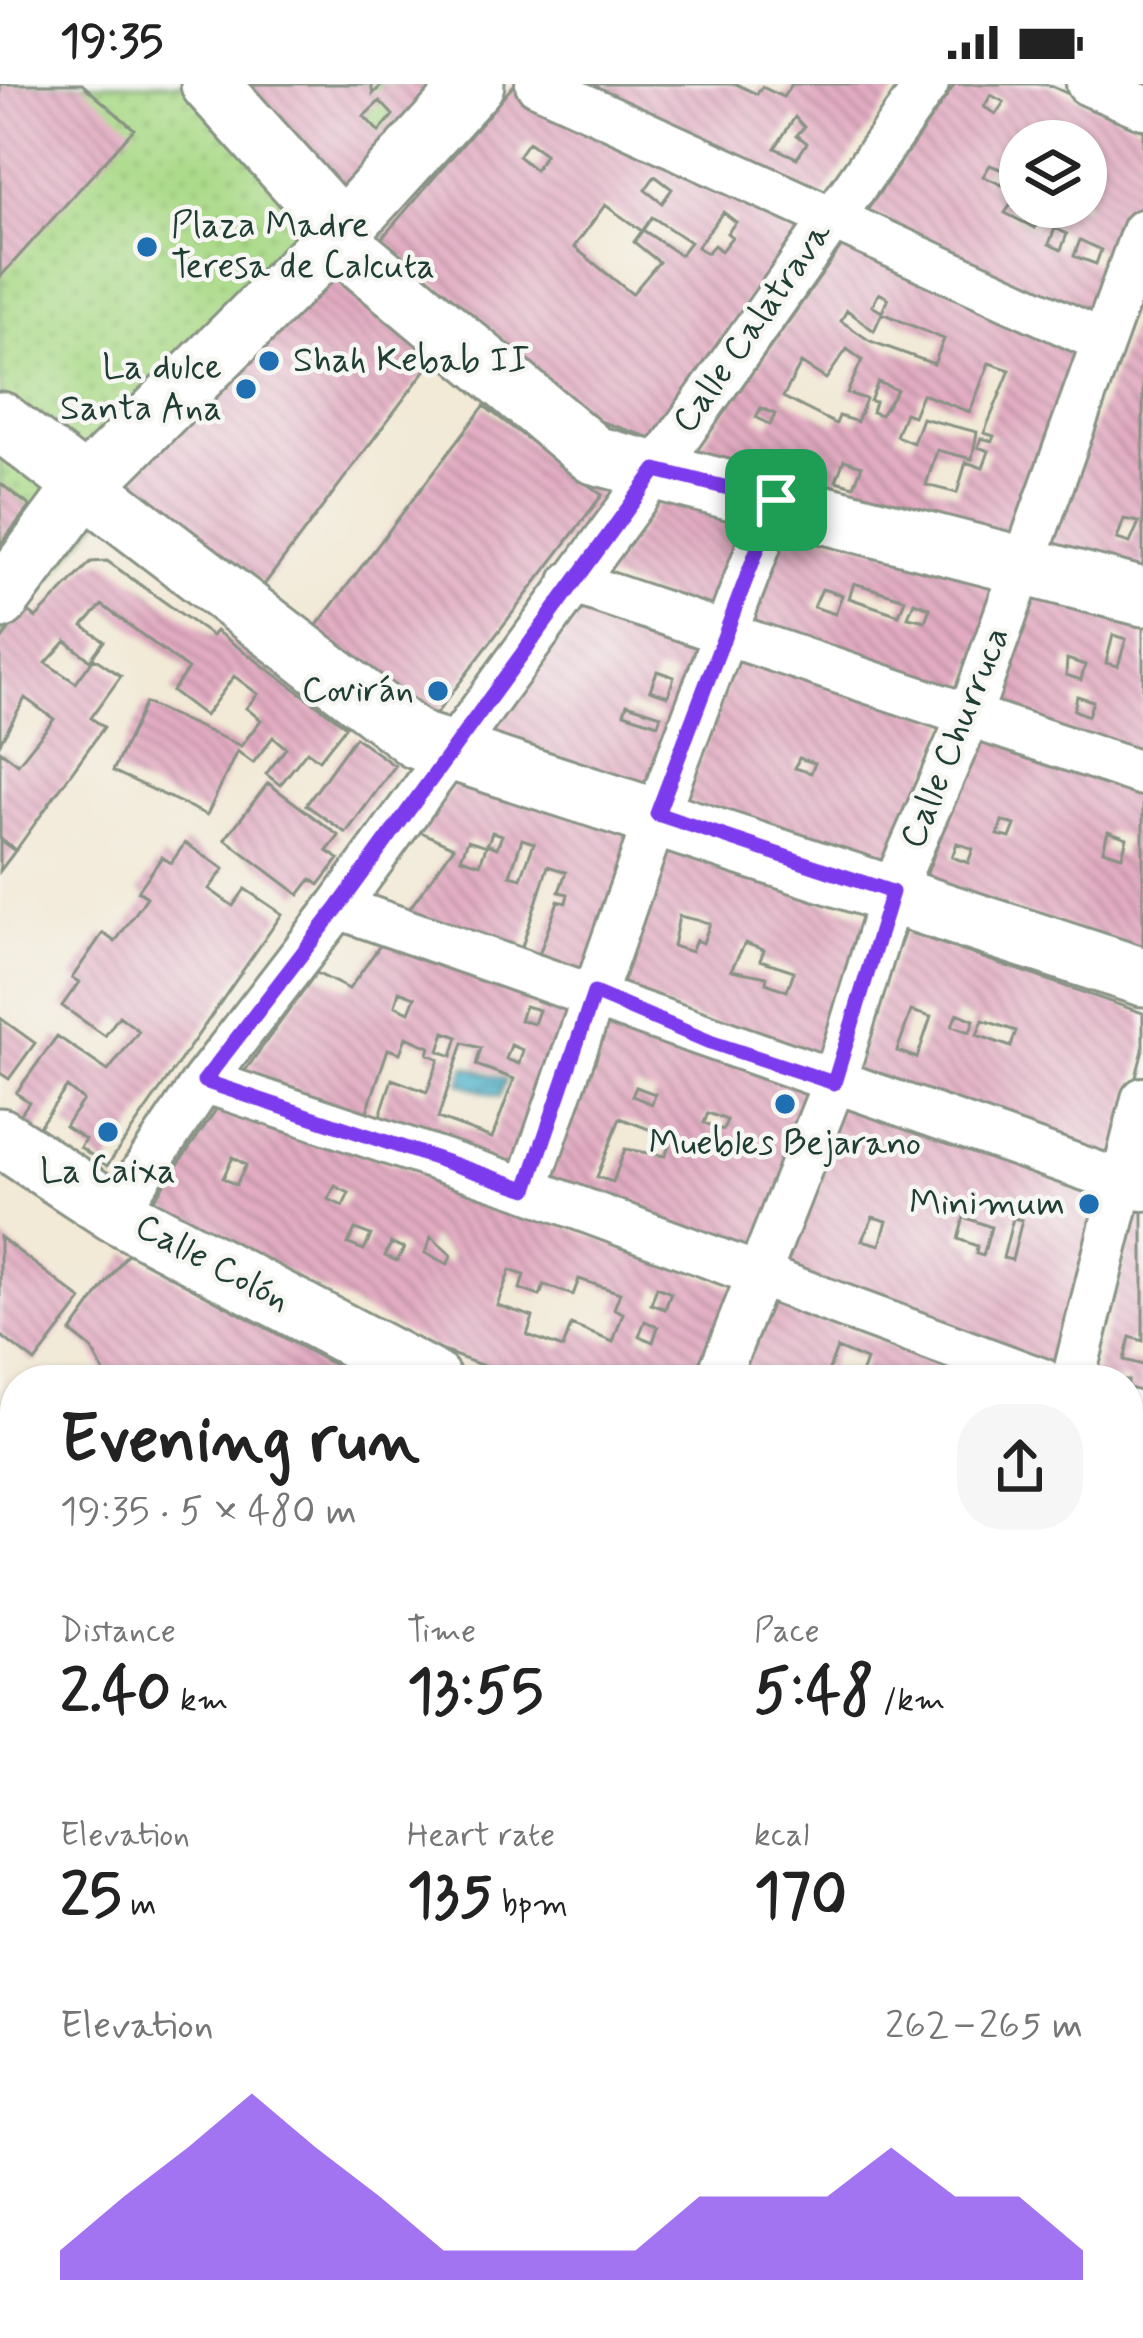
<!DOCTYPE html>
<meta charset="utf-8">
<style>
:root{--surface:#fff;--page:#f6f6f6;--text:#222;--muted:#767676;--accent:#7c3aed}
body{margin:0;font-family:Mynerve,sans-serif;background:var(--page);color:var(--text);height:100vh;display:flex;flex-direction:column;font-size:45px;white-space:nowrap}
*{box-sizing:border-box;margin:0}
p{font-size:39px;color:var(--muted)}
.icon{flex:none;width:66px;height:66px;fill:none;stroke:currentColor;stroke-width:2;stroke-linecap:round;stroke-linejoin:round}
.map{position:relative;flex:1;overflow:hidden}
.side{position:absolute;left:0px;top:1281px;width:1143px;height:975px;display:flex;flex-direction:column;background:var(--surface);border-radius:48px 48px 0 0;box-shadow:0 3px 9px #0004}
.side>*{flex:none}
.tools{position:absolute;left:999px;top:36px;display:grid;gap:24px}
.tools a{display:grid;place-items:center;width:108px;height:108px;border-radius:50%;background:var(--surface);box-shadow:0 3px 9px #0004;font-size:60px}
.pin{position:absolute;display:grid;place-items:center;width:102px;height:102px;color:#fff;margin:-51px;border-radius:24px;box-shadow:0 6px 18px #0006}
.round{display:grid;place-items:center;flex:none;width:126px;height:126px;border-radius:48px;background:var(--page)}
.head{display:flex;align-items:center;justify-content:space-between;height:204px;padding:0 60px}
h1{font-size:66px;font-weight:800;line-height:90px}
.figures{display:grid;grid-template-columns:repeat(3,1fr);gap:18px;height:204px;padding:12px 60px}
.figures div{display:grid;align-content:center}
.figures b{font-size:60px;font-weight:800}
.figures small{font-size:33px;font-weight:400}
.figures p{font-size:33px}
.chart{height:336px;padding:24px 60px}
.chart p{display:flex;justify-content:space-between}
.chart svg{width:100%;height:216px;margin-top:12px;fill:var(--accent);opacity:.7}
.status{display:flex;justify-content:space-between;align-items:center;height:84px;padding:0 60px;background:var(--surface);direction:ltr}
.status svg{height:33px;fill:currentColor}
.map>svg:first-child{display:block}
</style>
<div class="status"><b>19:35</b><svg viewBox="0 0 49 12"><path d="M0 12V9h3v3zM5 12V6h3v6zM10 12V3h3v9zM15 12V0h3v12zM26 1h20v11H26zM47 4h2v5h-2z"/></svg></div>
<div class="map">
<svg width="1143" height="2254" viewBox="0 0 1143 2254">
<defs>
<pattern id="grass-dots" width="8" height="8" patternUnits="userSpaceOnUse" patternTransform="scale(3)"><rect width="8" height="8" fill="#aada88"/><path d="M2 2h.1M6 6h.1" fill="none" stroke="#92bc76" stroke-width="1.8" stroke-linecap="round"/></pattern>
<pattern id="park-tufts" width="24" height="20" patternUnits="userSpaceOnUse" patternTransform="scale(3)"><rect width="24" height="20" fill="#aada88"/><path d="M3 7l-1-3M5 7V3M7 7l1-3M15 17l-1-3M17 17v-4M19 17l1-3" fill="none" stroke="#92bc76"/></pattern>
<pattern id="water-waves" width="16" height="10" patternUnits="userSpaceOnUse" patternTransform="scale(3)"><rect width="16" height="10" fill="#4aafc9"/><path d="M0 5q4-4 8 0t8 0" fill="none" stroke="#3d90a4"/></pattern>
<pattern id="building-back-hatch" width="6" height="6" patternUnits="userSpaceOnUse" patternTransform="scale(3)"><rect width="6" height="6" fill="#e3acc2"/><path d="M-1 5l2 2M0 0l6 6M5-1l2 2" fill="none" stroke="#b78d9e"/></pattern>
</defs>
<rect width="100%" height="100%" fill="#f6f6f2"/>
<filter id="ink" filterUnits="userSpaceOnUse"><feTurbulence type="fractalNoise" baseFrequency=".00833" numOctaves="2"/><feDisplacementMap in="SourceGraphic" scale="24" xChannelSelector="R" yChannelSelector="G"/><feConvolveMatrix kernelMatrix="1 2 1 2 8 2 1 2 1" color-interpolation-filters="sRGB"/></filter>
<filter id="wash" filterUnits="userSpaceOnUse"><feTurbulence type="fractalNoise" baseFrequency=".004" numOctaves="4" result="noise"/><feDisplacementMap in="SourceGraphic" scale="48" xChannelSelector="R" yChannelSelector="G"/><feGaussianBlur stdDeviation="2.7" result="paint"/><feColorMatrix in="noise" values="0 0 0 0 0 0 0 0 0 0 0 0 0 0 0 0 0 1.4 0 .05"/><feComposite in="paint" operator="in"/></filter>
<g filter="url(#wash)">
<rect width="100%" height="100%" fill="#f2e9d6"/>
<path fill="#ebd1eb" d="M0,2128L15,2134V2241H30L27,2254H0Z"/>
<path fill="url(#grass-dots)" stroke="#648c5e" stroke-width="3" d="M0,0H468L0,554Z"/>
<path fill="url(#park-tufts)" stroke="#648c5e" stroke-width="3" d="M0,1984L15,1988V2125L0,2117Z"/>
<path fill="url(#water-waves)" stroke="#34767e" stroke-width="3" d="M466,982L506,996L499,1013L460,999Z"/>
<g id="blocks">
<path fill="url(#building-back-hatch)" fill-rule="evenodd" d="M0,0H82L134,45L0,193Z
M239,0H371L373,10L383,0H447L347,117ZM380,17L393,31L379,48L364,32Z
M568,0H736L757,10L762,3L783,13L792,0H900L822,113ZM795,33L804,43L797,51L807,59L797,74L775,64Z
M955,0H1046L1143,43V117L1097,240L866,128ZM991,11L1004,18L996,30L984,23ZM1020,57H1086V123H1042L1035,144L1005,129L1020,107ZM990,81L1010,89L1002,101L983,92ZM1055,144L1067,150L1061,166L1049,160ZM1080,156L1101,166L1096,180L1074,172Z
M513,2L807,136L651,354L596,336L381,155ZM528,58L545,70L535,86L518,72ZM655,92L672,105L662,119L645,106ZM605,121L642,147L634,158L659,178L632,210L574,163ZM723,128L736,138L727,149L732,153L721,167L714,161L707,169L697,163ZM652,133L690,158L680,171L643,146Z
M847,155L1087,267L1012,465L688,379ZM879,209L888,214L882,228L872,222ZM847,226L874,247L882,229L944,255L934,280L870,257L841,237ZM847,265L862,276L847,309L866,315L857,338L839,332L836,340L783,313L801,279L826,295ZM989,279L1010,286L984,349L994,352L992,357L981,354L978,363L989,367L983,384L966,378L957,409L926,401L937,366L972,375L977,348L922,334L913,359L896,352L905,329L913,332L922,310L970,328ZM878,298L897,306L881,331L872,328L875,318L870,317ZM761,324L775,330L770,341L756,333ZM844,376L862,382L854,402L836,397Z
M328,188L436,272L264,501L124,402Z
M1143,210V500L1044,475ZM1124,435L1139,438L1130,459L1117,455Z
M484,322L602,411L430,638L311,549Z
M0,399L30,422L0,461Z
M664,411L754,434L718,532L605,494Z
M784,441L1007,495L963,613L747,542ZM854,499L905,515L899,531L849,514ZM822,505L842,511L835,530L814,523ZM914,518L930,524L925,537L908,533Z
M107,477L212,552L216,547L346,642L319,676L307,667L280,701L266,690L286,664L273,653L253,679L237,667L207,731L113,687L145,619L241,662L261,636L246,624L258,610L234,592L205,632L172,607L188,585L102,521L83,542L104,557L90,576L66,557L46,579L76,599L94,574L121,592L91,634L104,643L16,766L0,754V666L18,680L54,635L25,614L0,659V558L24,524L36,534L91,478Z
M1034,501L1143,529V675L988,624ZM1113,551L1126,555L1118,582L1106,579ZM1067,575L1085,581L1081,596L1066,591ZM1077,612L1093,617L1088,632L1074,626Z
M588,517L709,558L655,709L487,655ZM657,587L674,593L668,612L650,606ZM627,620L661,631L658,640L624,629Z
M738,568L948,638L893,786L684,718ZM799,674L815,679L811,689L795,684Z
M979,649L1143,704V867L924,797ZM1002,737L1015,741L1010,754L998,751ZM1108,747L1127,754L1122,772L1103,766ZM957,759L973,765L968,779L952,773Z
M355,653L395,682L346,749L306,721Z
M460,693L639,755L587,896L536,879L558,817L566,819L568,810L559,808L566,788L548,782L519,872L404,832L454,763L419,747ZM492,748L502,751L497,764L487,760L480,780L461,774L468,756L487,762ZM522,755L534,759L521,794L510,791Z
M268,699L339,752L327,767L339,775L319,801L311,795L299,811L225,755Z
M0,756L15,767L0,787Z
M185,759L224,785L209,805L233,822L245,805L282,830L107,1082L80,1063L85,1055L65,1042L83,1016L67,1003L30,1055L12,1043L29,1018L16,1009L57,952L108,987L139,947L119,932L105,952L62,922L79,898L72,894L103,849L115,858L147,813L138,807L162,773L171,779Z
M667,764L874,835L821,978L616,906ZM679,832L710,839L703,859L696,856L691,868L673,862ZM745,859L764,866L760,876L794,887L787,907L766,899L767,893L731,886Z
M905,847L1143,929V966L1113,1081L852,990ZM911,927L931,933L917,974L897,967ZM957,929L974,936L970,948L952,942ZM983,936L1016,947L1011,963L977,951Z
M386,853L579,921L517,1089L378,1038L392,995L427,1008L439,975L428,970L430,963L406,953L400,969L388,965L365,1033L244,988L316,889L349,905ZM399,907L415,913L409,928L395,922ZM525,922L539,926L534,940L520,936ZM445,948L458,953L452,972L439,967ZM463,959L481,964L476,981L514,995L492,1054L438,1034ZM511,961L523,966L519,980L506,975Z
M607,931L818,1005L756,1176L546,1099ZM636,1003L655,1010L652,1020L632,1012ZM708,1029L727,1036L723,1046L704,1039ZM620,1034L672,1054L665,1072L625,1065L613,1098L597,1093Z
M0,934L35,959L9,995L0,989Z
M842,1014L1106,1107L1061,1285L780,1185ZM873,1133L887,1137L880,1161L862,1156ZM964,1133L991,1143L983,1172L976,1170L977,1162L958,1155ZM1013,1134L1022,1136L1012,1176L1003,1174Z
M222,1017L736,1205L703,1296H522L440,1266L152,1118ZM233,1073L246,1081L236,1101L223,1094ZM335,1102L349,1109L343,1122L328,1115ZM355,1145L371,1151L364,1166L348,1160ZM431,1153L451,1171L448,1180L425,1169ZM391,1159L404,1164L397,1177L385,1172ZM510,1186L524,1191L520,1205L540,1212L544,1201L573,1211L579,1195L620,1209L614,1225L623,1229L613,1258L571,1241L563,1264L527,1251L533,1233L497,1221ZM657,1203L671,1209L665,1225L651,1220ZM645,1237L658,1243L653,1258L639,1252Z
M1139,1118L1143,1120V1257L1130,1253L1124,1276L1143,1281V1316L1128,1311V1296H1093Z
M0,1153L82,1216L35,1278L0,1251Z
M128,1169L327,1277L361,1296H108L91,1264L71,1248Z
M768,1217L912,1269L984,1296H859L866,1276L837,1264L825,1296H739Z
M1128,1348L1143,1353V1422L1128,1417Z
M1143,1426V1523L1128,1518V1432L1139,1436Z
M15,1462V1649L0,1636V1479Z
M1128,1563L1143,1568V1794L1135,1809L1128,1807Z
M12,1693L15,1694V1747L0,1739V1715Z
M0,1835L15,1843V1988L0,1984Z
M1143,1865V2018L1128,2013V1893Z
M1128,2048L1143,2054V2157L1128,2152Z
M1128,2160L1143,2165V2254H1066L1031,2242L1128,2241Z
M30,2241H119L117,2254H27Z
M255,2241L277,2254H225L196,2242Z
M358,2241H476L469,2254H382Z
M477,2241H513L542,2254H490Z
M549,2241H677L672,2254H579Z
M694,2241H720L717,2246L736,2254H689Z
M737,2241H900L893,2254H750L753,2248Z
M938,2241H962L997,2254H931Z"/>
</g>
</g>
<g filter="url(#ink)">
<use href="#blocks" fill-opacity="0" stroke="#889385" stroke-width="3"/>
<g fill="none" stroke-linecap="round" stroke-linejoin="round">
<defs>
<path id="street" d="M537,0L1100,256
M1088,0L1143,23
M572,498L1143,690
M338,823L1143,1105
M204,997L527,1105L1042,1296
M527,1105L657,730L776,416
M115,1129L204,997L338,823L656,386L927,0
M717,1296L834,999L892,808L970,630L1143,147
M1073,1296L1143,1015
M1128,1327L1143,1332
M0,1782L15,1791
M1128,1857L1143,1830
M1128,2033L1143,2038
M0,2099L15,2106
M315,2241L339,2254
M534,2241L563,2254
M980,2241L1018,2254
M132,2254L136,2241
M912,2254L919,2241"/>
<path id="secondary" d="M210,0L342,146L355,171L594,371L1143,513
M0,337L417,656L1143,893
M0,516L84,403L342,146L475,0
M0,1053L115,1129L432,1296
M1128,1540L1143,1545"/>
</defs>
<use href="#street" stroke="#889385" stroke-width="48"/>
<use href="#secondary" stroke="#889385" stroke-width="63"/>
<use href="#street" stroke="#fff" stroke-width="42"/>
<use href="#secondary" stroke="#fff" stroke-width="57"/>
</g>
</g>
<g fill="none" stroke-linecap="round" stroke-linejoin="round" filter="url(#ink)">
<defs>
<path id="route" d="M656,386L776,416L657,730L892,808L834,999L710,958L594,909L527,1105L204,997L338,823Z"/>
</defs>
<use href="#route" stroke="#fff" stroke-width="24"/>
<use href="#route" stroke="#7c3aed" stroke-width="15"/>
</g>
<g fill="#1f6fb2" stroke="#f6f6f2" stroke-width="4.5">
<circle cx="147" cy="163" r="12"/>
<circle cx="269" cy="277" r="12"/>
<circle cx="246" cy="305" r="12"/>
<circle cx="438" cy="607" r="12"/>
<circle cx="785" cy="1020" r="12"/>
<circle cx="108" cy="1048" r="12"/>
<circle cx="1089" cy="1120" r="12"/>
</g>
<g text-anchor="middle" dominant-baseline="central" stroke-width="9" stroke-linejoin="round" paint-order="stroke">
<g font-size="36" fill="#1f3d34" stroke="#f6f6f2" text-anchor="end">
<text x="171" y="142" text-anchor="start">Plaza Madre<tspan x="171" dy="41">Teresa de Calcuta</tspan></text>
<text x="293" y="277" text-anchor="start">Shah Kebab II</text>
<text x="222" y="284">La dulce<tspan x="222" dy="41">Santa Ana</tspan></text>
<text x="414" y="607">Covirán</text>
<text x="785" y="1060" text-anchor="middle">Muebles Bejarano</text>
<text x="108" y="1088" text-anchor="middle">La Caixa</text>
<text x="1065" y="1120">Minimum</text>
</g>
<g font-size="36" fill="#1f3d34" stroke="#f6f6f2">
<text transform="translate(753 244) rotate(-55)">Calle Calatrava</text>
<text transform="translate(956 654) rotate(-68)">Calle Churruca</text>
<text transform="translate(212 1180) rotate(28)">Calle Colón</text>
</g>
</g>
</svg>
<div class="tools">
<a><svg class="icon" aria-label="layers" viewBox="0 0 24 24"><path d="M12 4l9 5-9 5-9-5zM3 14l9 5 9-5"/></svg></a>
</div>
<div class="pin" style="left:776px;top:416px;background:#1e9e55"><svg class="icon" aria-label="arrive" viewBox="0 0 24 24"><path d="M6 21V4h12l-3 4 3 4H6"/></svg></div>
<section class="side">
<div class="head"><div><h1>Evening run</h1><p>19:35 · 5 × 480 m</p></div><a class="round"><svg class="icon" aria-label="share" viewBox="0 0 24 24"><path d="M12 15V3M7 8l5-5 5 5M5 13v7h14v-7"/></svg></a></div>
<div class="figures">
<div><p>Distance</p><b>2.40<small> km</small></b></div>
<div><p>Time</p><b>13:55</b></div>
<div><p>Pace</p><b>5:48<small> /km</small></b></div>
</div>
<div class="figures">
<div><p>Elevation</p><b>25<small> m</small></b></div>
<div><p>Heart rate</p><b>135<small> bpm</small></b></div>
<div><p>kcal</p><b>170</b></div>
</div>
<div class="chart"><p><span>Elevation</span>262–265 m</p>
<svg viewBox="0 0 160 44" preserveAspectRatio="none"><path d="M0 44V38L10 27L20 17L30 6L40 17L50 27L60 38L70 38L80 38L90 38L100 27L110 27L120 27L130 17L140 27L150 27L160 38V44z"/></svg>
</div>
</section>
</div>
